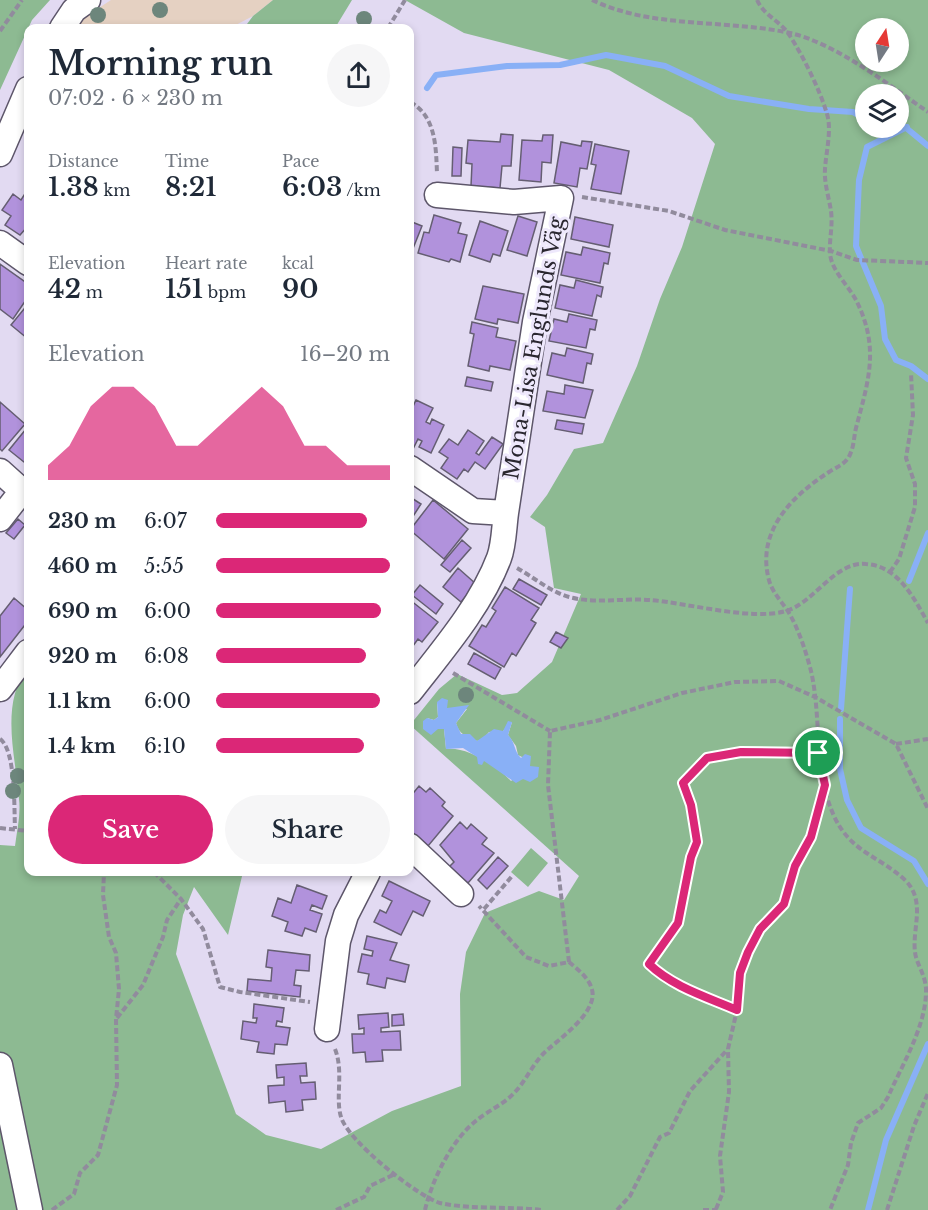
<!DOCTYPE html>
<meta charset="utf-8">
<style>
:root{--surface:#fff;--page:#f6f6f7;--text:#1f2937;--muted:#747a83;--accent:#db2777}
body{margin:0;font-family:"Libre Baskerville",serif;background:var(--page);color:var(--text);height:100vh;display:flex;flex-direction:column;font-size:22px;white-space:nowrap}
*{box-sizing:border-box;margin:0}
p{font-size:20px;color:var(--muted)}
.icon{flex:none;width:33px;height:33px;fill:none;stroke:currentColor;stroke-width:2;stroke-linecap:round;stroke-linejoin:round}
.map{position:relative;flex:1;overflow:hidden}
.side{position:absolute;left:24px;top:24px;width:390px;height:852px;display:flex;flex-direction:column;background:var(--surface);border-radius:12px;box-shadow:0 3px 9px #0003}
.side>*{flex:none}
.needle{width:39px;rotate:12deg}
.fabs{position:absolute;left:855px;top:18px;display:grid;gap:12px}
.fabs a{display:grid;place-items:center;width:54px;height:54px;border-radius:50%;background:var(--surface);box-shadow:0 3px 9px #0003;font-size:30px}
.pin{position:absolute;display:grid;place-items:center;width:51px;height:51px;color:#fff;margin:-26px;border:3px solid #fff;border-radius:50%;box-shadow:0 2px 6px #0007}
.round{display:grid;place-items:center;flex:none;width:63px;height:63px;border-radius:32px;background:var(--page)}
.overview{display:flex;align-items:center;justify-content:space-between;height:102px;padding:0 24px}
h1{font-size:33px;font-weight:600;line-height:45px}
.figures{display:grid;grid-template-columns:repeat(3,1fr);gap:9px;height:102px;padding:6px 24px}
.figures div{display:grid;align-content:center}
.figures b{font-size:26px;font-weight:600}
.figures small{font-size:16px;font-weight:400}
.figures p{font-size:16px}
.chart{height:168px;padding:12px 24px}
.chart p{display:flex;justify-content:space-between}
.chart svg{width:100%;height:108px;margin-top:6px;fill:var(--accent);opacity:.7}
.action{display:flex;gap:12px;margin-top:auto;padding:12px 24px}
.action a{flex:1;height:69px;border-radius:36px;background:var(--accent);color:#fff;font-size:24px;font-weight:600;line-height:69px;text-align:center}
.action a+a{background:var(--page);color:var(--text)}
ul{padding:0 24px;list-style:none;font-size:20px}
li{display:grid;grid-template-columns:96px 72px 1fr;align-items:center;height:45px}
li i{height:15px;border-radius:8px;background:var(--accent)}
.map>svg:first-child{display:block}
</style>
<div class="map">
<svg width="928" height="1210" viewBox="0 0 928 1210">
<rect width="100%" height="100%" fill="#e2daf2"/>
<path fill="#e5d1c2" d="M111,0H273L253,16L230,28H75L82,19Z"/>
<path fill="#8dba92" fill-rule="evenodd" d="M0,0H50L32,20L0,90Z
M273,0H352L335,28H244L253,16Z
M405,0H928V1210H0V845L15,846C17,830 21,814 19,799C15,751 0,707 28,664V872H243L228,935L194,887L183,915L176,954L236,1114L266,1135L321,1149L392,1111L461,1086L460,994L466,952L485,913L539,891L564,900L579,876L410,725L439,689L457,674L502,695L517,693L552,662L581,594L554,588L545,527L530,517L547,495L574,449L603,443L637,366L660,299L682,247L715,144L692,118L609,70L464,33ZM866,28H898V62H866ZM866,94H898V128H866ZM437,703L447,708L467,709L456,723C459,735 467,736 477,741L483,739L489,732L503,731L512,722L508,735L516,746L518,755L530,761V766L511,781C497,766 467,746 446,749L444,729L438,728L427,718L434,720L438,717Z
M531,848L548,863L528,887L511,872Z"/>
<path fill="#89b0f6" d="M442,698L448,700L447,708L469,705L456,723L461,734H470L477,741L494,729L503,731L508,721L512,722L508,735C515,741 514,752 521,758L525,754L531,756L530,766L539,767L538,777L530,782L523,779L516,783L484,761L482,765L478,764L477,757L463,748L446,749L444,729H438L431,735L423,729V721L427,718L434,720L438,717L437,702Z"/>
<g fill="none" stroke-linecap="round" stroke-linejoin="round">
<path stroke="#89b0f6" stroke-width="6" d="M427,88L436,75L507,66L560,65L606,55L665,66L729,96L809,109L853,112L866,119
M905,127L928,146
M907,127L867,147L859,180L856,246L881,306L885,339L896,360L911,366L928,379
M909,581L928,533
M841,709L850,589
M840,719V769L847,800L861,828L914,861L928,884
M868,1210L886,1140L928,1044"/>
</g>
<path fill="#b192dc" stroke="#655e72" stroke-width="1.5" d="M501,134L513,135L511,166H502L500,188L471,186L472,164L466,163L468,140L500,142Z
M543,135H553L551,163L542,162L541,182L519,180L522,140L542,141Z
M582,141L592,142L587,169L580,168L577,187L554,183L561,142L581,146Z
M595,144L629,151L621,194L591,189L596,165L591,164Z
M453,147L462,148L461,176H452Z
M28,189V226L20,235L5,225L11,216L2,210L13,194L21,200Z
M434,215L461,223L458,233L467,235L460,262L451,259L449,262L418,253L424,232L429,233Z
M518,216L537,222L527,256L507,250Z
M575,217L613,225L609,247L571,239Z
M480,221L508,231L500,256L493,254L490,262L469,255Z
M412,222L422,226L412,251L410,250Z
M583,247L610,253L608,264L604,263L600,283L561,275L566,252L581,255Z
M0,264L28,284V297L13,319L0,309Z
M576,280L603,287L601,297L597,295L592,316L555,308L560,285L574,288Z
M483,286L524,294L518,323L498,319L497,324L475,319Z
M28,304V339L11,325Z
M569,314L597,320L595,330L590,329L586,348L549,341L554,319L567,322Z
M472,322L498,328L496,337L516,341L510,370L490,366L489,371L468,366L474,334L470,333Z
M567,348L593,354L591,364L587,363L583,383L547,375L552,353L565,356Z
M467,377L493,382L491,391L465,386Z
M565,385L593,390L585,418L543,411L547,391L564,394Z
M416,400L433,408L426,422L430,424L432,419L444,425L431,453L419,447L422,441L418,439L412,451L410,450V413Z
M0,402L25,424L2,451L0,449Z
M557,420L584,424L582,434L555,429Z
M26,429L28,432V457L24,462L9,450Z
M468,430L484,441L476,453L479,455L492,437L503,444L485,469L475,462L468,472L464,469L457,479L441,468L448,458L439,452L449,439L458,445Z
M410,497L421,504L410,521Z
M433,500L468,529L444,559L410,530Z
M18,519L25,525L14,539L6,533Z
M462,540L471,548L450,572L441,565Z
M458,568L476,584L461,602L443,587Z
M519,579L547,595L541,605L513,589Z
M420,585L443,604L436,614L412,595Z
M505,587L539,608L531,620L536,623L516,656L512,653L504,667L469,646L482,625L486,627L496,611L492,608Z
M14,598L28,610V621L0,657V616Z
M410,600L438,622L422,642L418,639L410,650Z
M556,632L568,638L561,648L550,642Z
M474,653L501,668L495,679L468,664Z
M419,786L426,792L430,788L445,802L442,806L453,816L428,846L410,830L413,825L410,821V797Z
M460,822L467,829L471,824L487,838L482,844L494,853L468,883L449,867L454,862L440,845Z
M498,857L508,866L487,889L478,880Z
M389,881L430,901L423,916L413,911L401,935L374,922L380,910L386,913L392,901L382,896Z
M297,885L327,896L322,909L312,905L310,910L322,914L316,932L305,928L302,936L285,931L288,922L272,916L278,898L291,903Z
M367,936L397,943L390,960L409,965L405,982L387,978L385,988L367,984L369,974L358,972L362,954L372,956L373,951L364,949Z
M268,950L310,955L309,971L296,970L294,985L301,986L300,997L247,991L248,979L271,981L272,968L266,967Z
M254,1004L284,1008L282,1022L277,1021L276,1026L290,1028L287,1045L275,1044L274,1054L257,1052L259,1042L241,1039L243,1021L256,1023L257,1018H253Z
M388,1013L389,1027L381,1028V1032L400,1031L401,1050H382L383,1061L366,1062L365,1052L353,1053L352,1034H364V1028L359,1029L358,1015Z
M403,1014L404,1025L392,1026V1015Z
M306,1063L307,1076H300L301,1083L315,1082L316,1099L302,1100L303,1110L286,1112L285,1101L269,1103L268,1086L284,1085V1077L277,1078L276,1065Z"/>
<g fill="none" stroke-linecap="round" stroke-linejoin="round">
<defs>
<path id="street" d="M62,28L74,10L88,0
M0,154L28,89
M437,195L514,202L561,198L535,322L506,513
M0,243L28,263
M410,468L473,511L506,513C504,527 504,545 499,558C481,606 441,652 410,692
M0,471L20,489L18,496L0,519
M0,689L28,652
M410,846L461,894
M327,1029L338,941L346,915L368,872
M0,1065L30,1210"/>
</defs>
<use href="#street" stroke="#5d566a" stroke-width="27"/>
<path stroke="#918b9d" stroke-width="4" stroke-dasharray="6 3" stroke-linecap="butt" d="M592,0C653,29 725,19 790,33C835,43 889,85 928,112
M757,0C765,17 781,21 790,36C803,56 820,90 827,114C832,130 826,152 825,169C824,183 829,198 831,211C833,226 829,240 830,254C832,272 850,287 857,302C880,349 868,382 856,428C854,436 854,445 851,452C847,464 838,466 829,472C792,496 758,530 768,576C771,592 781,600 789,613C799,630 806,652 811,671C822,719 813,770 834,816C851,853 880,856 906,881C926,902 912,928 915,952C916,964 927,976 926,993C925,1028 902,1065 888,1097L881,1108L858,1123L851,1143L848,1165L830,1210
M388,28L405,0
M0,31L22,0
M410,102C436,116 436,147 437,174
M582,197L669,211L725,230L831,251L857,260L928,263
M517,568C533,577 551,592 569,597C595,604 623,598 650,600C688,603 751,621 786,611C814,603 835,561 866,564C898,566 914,598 928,623
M890,572L899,559L915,507V484L906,458L913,415L911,373
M453,673L550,731
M0,739C16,750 14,809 15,829
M896,744L928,739
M0,828L28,831
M154,872L181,899L203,929L220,987L240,992L310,1002
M484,909L513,875
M569,962L548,785L550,731L600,720L682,693L735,682L779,681L815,697L896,744L928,809
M737,1010C707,997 673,987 649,964L678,923L691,857L697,842L691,805L683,783L707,758L741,752L818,753
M117,1018L143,985L163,937L167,920L181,899
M335,1049C344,1072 335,1097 341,1117C348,1141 417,1196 440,1203C472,1210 508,1206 541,1210
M716,1209L723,1192L720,1156L729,1092L728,1049L737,1010L740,973L760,929L784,904L795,866L811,837L825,786
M52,1210L74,1194L80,1173L98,1155L117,1085L116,1019L119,989L116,953L109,937L103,895L104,872
M336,1210L364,1197L370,1186L395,1174
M425,1210C432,1180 452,1139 477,1120C488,1111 504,1104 514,1093C526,1081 532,1065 544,1053C559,1039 584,1022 591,1003C598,985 581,972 569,962L549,966L526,957L479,906
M617,1210L630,1196L660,1137L669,1133L690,1091L727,1050
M703,1210H717
M887,1210L914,1126L928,1093"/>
<use href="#street" stroke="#fff" stroke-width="24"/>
</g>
<g fill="#6d867c">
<circle cx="160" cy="10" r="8"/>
<circle cx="98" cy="15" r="8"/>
<circle cx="364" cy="19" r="8"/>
<circle cx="466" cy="695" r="8"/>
<circle cx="18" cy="776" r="8"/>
<circle cx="13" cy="791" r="8"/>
</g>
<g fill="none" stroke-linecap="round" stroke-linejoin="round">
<defs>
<path id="route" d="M741,752L818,753L825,785L811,837L795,866L784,904L760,929L748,952L740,973L737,1010C707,997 673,987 649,964L678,923L691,857L697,842L691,805L683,783L707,758Z"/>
</defs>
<use href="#route" stroke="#fff" stroke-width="12"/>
<use href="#route" stroke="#db2777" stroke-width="8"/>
</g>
<g text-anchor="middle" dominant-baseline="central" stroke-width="6" stroke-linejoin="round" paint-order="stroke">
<g font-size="21" fill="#2a2730" stroke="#eee8fc">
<text transform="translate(534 348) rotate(-80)">Mona-Lisa Englunds Väg</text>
</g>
</g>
</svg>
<div class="fabs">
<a><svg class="needle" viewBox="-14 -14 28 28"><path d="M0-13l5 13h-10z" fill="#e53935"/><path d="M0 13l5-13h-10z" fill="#747a83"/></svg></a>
<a><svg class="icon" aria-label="layers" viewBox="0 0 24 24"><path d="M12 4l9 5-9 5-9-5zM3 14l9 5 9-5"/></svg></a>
</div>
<div class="pin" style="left:818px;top:753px;background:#1e9e55"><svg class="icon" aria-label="arrive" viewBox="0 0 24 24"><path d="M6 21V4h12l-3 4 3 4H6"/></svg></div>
<section class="side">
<div class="overview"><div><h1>Morning run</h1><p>07:02 · 6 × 230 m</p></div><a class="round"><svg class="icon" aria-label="share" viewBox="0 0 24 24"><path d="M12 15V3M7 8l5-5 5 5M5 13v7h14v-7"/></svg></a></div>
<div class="figures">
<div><p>Distance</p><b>1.38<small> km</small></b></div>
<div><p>Time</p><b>8:21</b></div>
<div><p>Pace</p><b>6:03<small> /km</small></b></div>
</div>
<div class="figures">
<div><p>Elevation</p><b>42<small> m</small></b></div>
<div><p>Heart rate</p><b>151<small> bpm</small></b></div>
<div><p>kcal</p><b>90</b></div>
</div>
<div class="chart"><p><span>Elevation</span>16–20 m</p>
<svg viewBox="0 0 160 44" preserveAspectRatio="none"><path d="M0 44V38L10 30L20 14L30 6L40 6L50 14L60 30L70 30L80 22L90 14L100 6L110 14L120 30L130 30L140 38L150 38L160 38V44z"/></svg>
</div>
<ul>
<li><b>230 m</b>6:07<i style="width:87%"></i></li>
<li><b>460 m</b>5:55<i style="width:100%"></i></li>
<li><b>690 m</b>6:00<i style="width:95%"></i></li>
<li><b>920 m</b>6:08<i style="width:86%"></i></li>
<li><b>1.1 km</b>6:00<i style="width:94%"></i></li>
<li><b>1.4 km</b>6:10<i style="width:85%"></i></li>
</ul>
<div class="action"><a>Save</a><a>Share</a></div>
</section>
</div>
